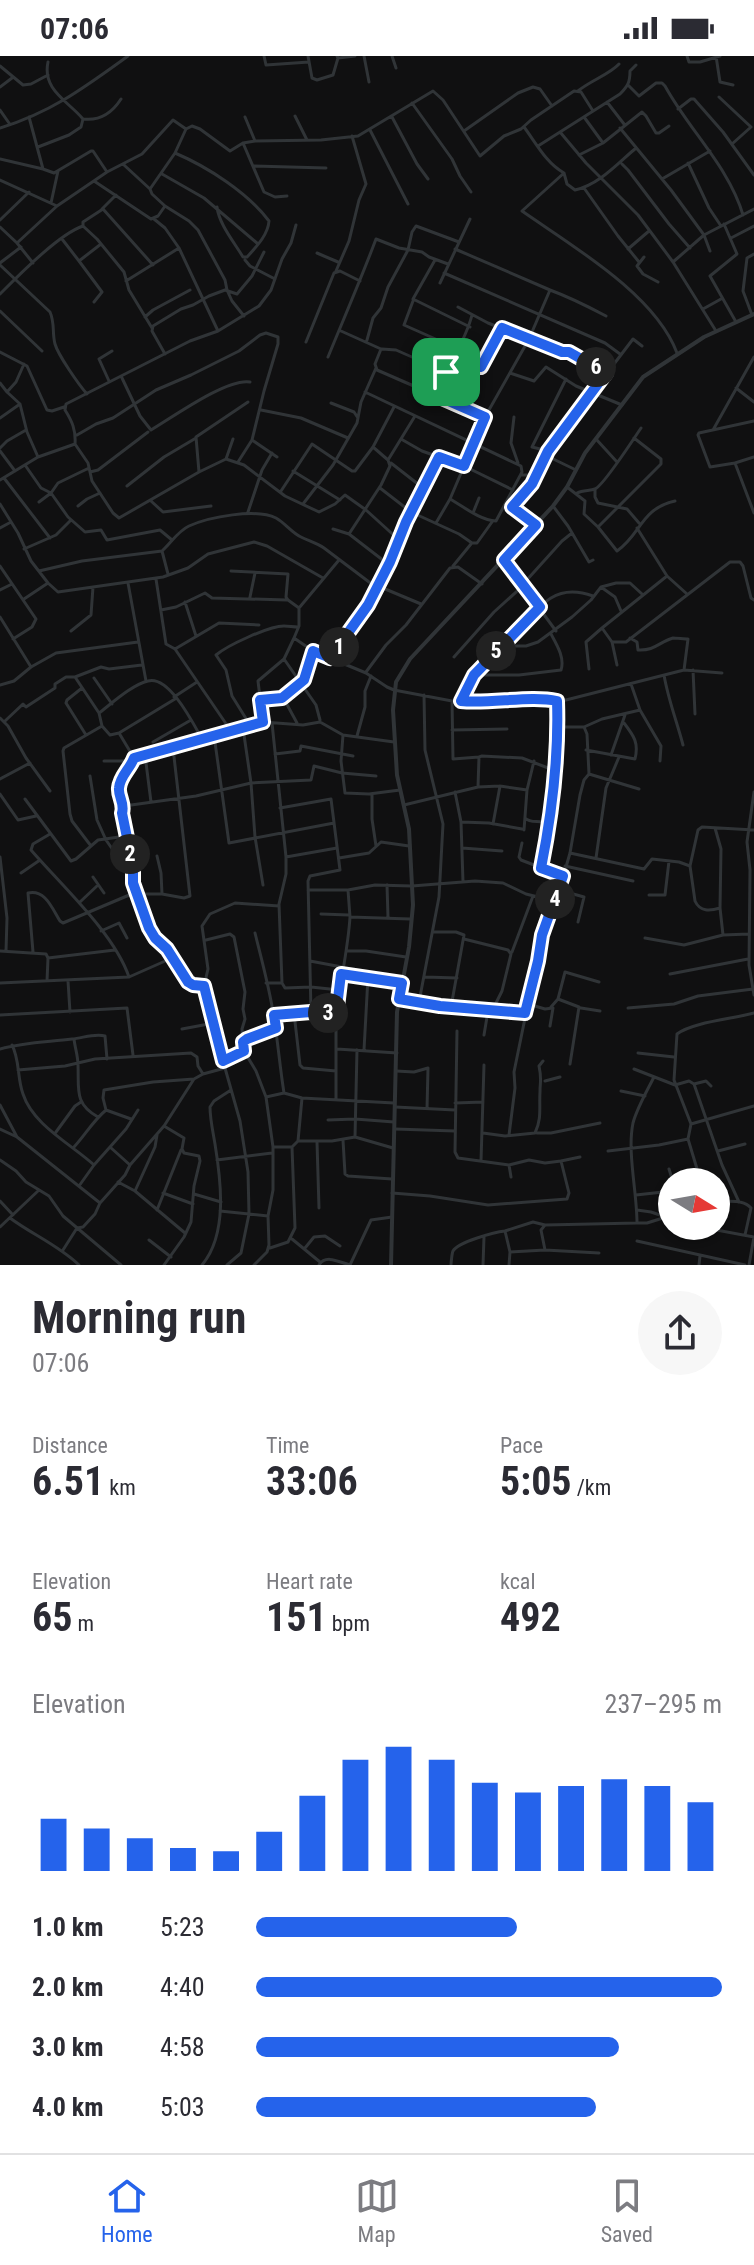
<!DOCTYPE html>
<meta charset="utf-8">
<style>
:root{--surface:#fff;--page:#f7f7f7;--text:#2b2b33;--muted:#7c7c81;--line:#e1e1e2;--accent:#2563eb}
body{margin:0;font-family:"Roboto Condensed",sans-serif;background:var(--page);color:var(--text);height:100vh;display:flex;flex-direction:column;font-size:30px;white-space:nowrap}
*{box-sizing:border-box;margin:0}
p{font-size:26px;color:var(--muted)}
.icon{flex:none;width:44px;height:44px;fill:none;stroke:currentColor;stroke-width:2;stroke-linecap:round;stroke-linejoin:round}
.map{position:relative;height:1209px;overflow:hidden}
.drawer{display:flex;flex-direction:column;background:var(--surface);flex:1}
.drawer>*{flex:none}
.needle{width:52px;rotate:101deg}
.controls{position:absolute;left:658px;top:1112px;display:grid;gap:16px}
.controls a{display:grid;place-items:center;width:72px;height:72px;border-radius:50%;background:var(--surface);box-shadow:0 2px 6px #0004;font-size:40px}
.pin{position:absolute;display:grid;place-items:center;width:68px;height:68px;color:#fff;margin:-34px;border-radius:16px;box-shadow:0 4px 12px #0006}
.km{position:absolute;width:40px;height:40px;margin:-20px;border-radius:50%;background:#222;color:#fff;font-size:22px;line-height:40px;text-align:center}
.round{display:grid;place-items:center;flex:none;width:84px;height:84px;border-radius:42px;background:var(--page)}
.headline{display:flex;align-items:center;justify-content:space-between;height:136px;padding:0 32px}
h1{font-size:44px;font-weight:700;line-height:60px}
.metrics{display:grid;grid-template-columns:repeat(3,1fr);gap:12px;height:136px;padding:8px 32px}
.metrics div{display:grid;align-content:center}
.metrics b{font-size:40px;font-weight:700}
.metrics small{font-size:22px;font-weight:400}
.metrics p{font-size:22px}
.chart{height:224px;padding:16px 32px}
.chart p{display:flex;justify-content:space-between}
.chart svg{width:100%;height:144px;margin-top:8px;stroke:var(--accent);stroke-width:6}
ul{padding:0 32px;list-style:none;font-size:26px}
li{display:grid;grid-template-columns:128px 96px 1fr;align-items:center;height:60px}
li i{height:20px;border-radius:10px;background:var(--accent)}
.status{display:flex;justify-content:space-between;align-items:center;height:56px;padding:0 40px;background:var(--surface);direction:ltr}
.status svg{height:22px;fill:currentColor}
.tab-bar{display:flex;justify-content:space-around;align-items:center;height:112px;border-top:2px solid var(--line);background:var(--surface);font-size:22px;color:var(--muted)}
.tab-bar a{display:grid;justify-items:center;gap:4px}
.tab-bar .current{color:var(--accent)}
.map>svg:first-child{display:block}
</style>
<div class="status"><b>07:06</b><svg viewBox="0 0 49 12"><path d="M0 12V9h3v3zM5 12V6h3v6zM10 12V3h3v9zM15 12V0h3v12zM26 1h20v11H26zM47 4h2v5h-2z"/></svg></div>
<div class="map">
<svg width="754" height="1209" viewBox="0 0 754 1209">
<rect width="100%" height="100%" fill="#101011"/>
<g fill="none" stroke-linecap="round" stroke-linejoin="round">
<path stroke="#303437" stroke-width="3" d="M264,0L266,9L309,6
M308,0L312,22L317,24L333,19L338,2
M337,0L338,2L355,0
M364,0L369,26
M392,0L396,12
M687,0L689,6H700L720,0
M716,0L720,26L733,29
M48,6C42,34 68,45 83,63C99,65 112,57 121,43
M0,10L23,29L31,28L48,19
M628,29L639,40L656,27H662L665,30C689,74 729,111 743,159
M0,31L12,22
M578,35C590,25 610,18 619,8
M719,41L751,71L732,88
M607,46L624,68
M412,47L452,103L460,120L471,136
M678,53L691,43H694L723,76L754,119
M0,54L9,67
M295,60L307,84
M29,61L43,113L54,117L91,95H93L107,116
M245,61L255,85
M392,61L417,108L428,123
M584,61L603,87
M524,71C536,87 546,107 564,117L567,128L575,134C599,129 618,107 636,92
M0,72C52,56 85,31 128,0
M620,72L671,134L704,179L710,195
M370,74L408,148
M464,75L518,37L533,31L540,33L552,50
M560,76L586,107L638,159L673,206L716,275
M243,87L264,136L275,141L287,140
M538,90L620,38C628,30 630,26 630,15L636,9
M38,91L69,79L81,71L83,63
M175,97C208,111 248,137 269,165C268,179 256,191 247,201H243C234,186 219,168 217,151
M579,99L603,87L642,56L646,60L656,77H659L669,70
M0,103L43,113
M688,107L709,152L721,170
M622,108L628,114L669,168L690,192
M124,109L150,133L152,138L165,150L189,165L198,174L225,224L227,234L232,245L244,260
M253,110L326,112
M564,117L522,155C572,190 655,238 677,297
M162,118L204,142L258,188
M662,123L710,95
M0,124L57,150L107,116L142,98L173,64L186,73
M94,125L151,163L158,160L165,150
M584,132L618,180L639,206
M150,133L175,97L186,73L192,70L200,73L230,95L243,87L255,85L321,84L358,80L433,35L443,44L480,100L504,80L521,73L531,64L574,35L581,36L593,55
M51,147L58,115
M102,153L116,139
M154,163L165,172L179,192L218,275
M0,164L29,136
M724,168L737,198L710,220L736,266
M296,169L291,187L282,203L271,234L259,250L218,275L190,285L66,348L65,354C72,365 76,374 75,388L88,407L92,425L113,457L119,462L199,416L226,403L244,409L285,440L319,456L335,448L345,439L366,454L399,484
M83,170V166L103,153L153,209
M0,171L17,187L33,207
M731,182L754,170
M62,183L79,205L101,188
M17,187L57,150
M455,193L550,234
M628,193L649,175
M317,197L338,206
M644,201L637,210L643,218L658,226
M245,204L250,210L275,223
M435,204L413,243L470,271
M79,205L102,236L94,246
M673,206L704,179L754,153
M0,207L21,191
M0,209L50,256C55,267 52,277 55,288C58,299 79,329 87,338
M336,215L349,185L359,144L366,128L352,80
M444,217L605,287L620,298
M126,225L179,192
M440,227L470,163
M0,238C18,220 59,178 83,170L97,183L124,216L129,234L152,272
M413,245L404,269L458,293
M458,251L488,267L562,296H569L606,317
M703,253L721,243
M0,255L42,295
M752,259L743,235L747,202L754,198
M145,261L153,254L190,234
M341,275L381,293L375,308L377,314L485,361
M367,284L373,262L381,252L388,231L408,194L412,176L416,170L459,186
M306,286L334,217L340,215L360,225
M382,293L396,294L446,316
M0,296L27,310L47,354L52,355L64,351
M165,298L152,275L153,270L181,253L193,249L209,240L225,234L237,238L252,220L264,196
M328,301C344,262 361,223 376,183L399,192L422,196L429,201L448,208
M454,301L481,311
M510,317L534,325L546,311L576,330L622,349
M122,322L140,360L151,374C173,361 227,322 250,326
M109,325L99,303L112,295
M0,327L7,336L16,326L24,308
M736,332L754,346
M7,336L20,348L27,376L38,401
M365,336L521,410L522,416L496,465C480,464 464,451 450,443
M437,339C446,312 465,287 472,259
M331,347L354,356L358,362
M462,350L502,272
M261,354L301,362L348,382
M514,361L511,387L518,407
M0,362L20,348
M754,365L699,377L698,379L710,411L735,407L754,401
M713,374L754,301
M77,379L96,368L113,362L156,334L191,319L239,295L260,279L266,277L278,281V288L264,335L252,384
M401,383L422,395L464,410L513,434
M596,383L617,406
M373,391L388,404
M0,392L7,385L26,374
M0,395L15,415
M548,395L532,391L566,323
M547,400L576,414
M226,403L233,383
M238,406L252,384L277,401
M391,407L423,432
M735,407L754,457
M25,409L41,432L51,437L68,461L85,476L101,474L107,484L160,474L172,484
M293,415L340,444
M90,416L98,414L148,376
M199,416L196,381L248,346
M521,419H537
M4,422L50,482
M0,424L38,401L75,388
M127,430L164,401L196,382
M567,431L585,445L584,458L598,471L617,495C641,479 640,453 675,445
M380,432L411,456L459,478L472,487H477L492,466
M595,433V441L598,447L627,453L639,467
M281,435L312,388L352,415H355L373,391L394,351
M577,437C583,434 590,435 595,433C603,430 635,381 641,372
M151,445L163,456L211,450
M39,446L51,437L58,427L89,412
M0,448L18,477L31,505L48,527L58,536L163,521L188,512L208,498L254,486L267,490L323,522
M303,448L333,409L357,367L361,346L376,312
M506,448L536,469
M78,450L87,443L100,437
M553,450L568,470L589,506L593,504
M512,451L532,428L548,395L633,283L642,290
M248,456L262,414L272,397
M473,457L479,442
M436,467L450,443L485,361L529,283L550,234C569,241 589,251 606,260
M598,471L661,408V403L634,382
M0,472L11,466
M637,472L667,520L687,538
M333,473L349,478L384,505L390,506
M349,478L381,429L390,410L388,404L415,360
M24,493L56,479L71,464
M162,495L168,518
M504,504L556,575
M0,510L36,563L32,571L13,583
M453,510L471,488
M39,515L82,505L162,495C171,487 178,475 189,470C209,461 256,452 276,462C285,467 292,477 301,481C309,485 317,487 324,492L377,532
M231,515L288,518L286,541L288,544L299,552V570L294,582L313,595L366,617L387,631L394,634L452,645L481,647L542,643L562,645L684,614L722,617
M667,520L602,572L612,586H626L730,506H740L743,510L751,542L754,544
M156,523L166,588L175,593L231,675
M525,526L562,485L572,477
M128,527L146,625
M378,530L421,548
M601,531L615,541L621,555
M0,534L12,528
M250,541L255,517
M24,543L48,527
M185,546L196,580
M299,552L339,504
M161,554L176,551L205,537L212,542L287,544
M0,561L31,611
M71,575L91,559L93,531
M630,582L637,586L638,594C655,595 659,586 673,582C676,582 685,583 688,583L684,614
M612,586L617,609
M501,590H526L538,586L572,561L591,544L601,531L616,527H630L642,538
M175,593L219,567L259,569
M454,601L494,556L525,528
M330,602L355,569L380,526L406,466L439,401
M284,603L316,649L320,664
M589,613L586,586L602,572
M693,614L695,658
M366,616L386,589L406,569L450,512L458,511L482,528
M476,619H519L561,614C565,602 557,589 551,578
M664,619C668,643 677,666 683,689
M75,621L99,657L102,670L110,679L119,677L175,643
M94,622L112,648
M631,628L640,654L661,690L660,705
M0,629L14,625L31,611L56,597L138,586
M82,632L67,644L66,647L86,679
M174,641L197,626
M282,642L304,624L313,595
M260,644L284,643L297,667
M452,645L453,703L479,701
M461,645C471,618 490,602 511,582C524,569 535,552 551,542C564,534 579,535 593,540
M99,657C111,648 133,628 148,625C169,619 193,667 202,683
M0,662L8,670L26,702L50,735
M5,665L23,648L26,651L55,632V628L66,621H75L101,611L109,613L142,609
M263,666L258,625L284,603L294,582
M272,667L286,801V818L279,848L282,927L285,932L311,931L339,934
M250,669L232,640L226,614L216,599C228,589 269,570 284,570C289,570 293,571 298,571
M558,671H584L587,678L589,718L639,733
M584,671L602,663L640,654
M243,672L251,727L255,781L263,829
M452,674L507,673
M119,677L134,702C130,713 120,721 119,732C118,741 125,747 122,757C126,774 130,790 132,807C135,830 138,852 150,873C155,883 164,888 170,897C179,913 183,929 203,930
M214,679L229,787L334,767
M343,679L341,705L345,737L369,738L400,734
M357,680L365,651V635L371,620
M153,686L191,664
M586,694L635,703C639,687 634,680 624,667
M275,698L300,695L301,690L353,700
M145,699L151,746
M611,699L625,659
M104,705H126L263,666L303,669L320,666L343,679L394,686
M90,720L97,764L106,784L122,807L132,826
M0,723L30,707
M478,731L479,701L482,700L522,702L556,715
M455,736L461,766L463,826
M754,736L747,786L750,814L749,909L754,939
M0,738L18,764L36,760
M372,738V763L376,790
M25,743L71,805L76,803L98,784L126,780
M404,749L478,731L500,730L527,734L534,705
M124,750L196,740L251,727L311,724L314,710L342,717L376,720
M280,752L331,743L340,814L310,820L308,825L311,956
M525,762C532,769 542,762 549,770
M461,766L489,767L522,773
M493,768L500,730
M715,772L721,793L720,852L723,879
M524,774L527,734
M50,778L33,788L31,794C62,830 114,877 129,921
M522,787L519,801L521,804L563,820
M91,790L72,765L70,758L63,695L64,692L102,670
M462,792L502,795
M570,797L644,813L652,803L679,806L690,810
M157,800L161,817L162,838
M0,801L7,862L6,895
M286,801L337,792
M339,802L369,797L381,786L409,790
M596,802L606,732L619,701
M565,810L633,825
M541,812C552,757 559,702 557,645
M21,817L40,804
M93,821L104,837
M387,829L388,861
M308,834H348L375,829L412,830L475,825L503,827L526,838L554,845
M348,834L350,861L410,863
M559,834L584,841L578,866
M136,838H162L184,842L190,840L173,692
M649,839H665L669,805
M80,846L98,829
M720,852C710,855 700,856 695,845L690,810L698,774L702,771L754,774
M321,858L349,859
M101,875L119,867L127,882
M434,876H456L464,879L451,951
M255,877C262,905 270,934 274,962C278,987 280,1012 284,1037
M645,882L684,889L723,879L749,878
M464,883L508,894L511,898L502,935L492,955
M206,884L230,878L234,881L245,936L243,953L245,963L242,973L244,995L256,1015L266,1041L273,1091V1134L268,1160L269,1189L267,1196L254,1209
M0,895L46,898L48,902
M347,895H366L406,901
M33,896L28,837C45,833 52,852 60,865L63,867L134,837
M512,896L533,840
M310,905L342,911
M341,918L402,927
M670,918L748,903
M425,921L457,922
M47,925L48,902L115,894
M68,925L70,956
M0,927L129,921L172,902
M266,927H282
M399,943L440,950L525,957
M558,943L565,916L599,926
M419,946L439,841L443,768L425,694L424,639
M528,948L545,953L553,952L550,970
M551,951L558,943L579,951L570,1008
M581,952L600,955
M628,952L674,948L698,940L753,933
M294,957L300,1009L303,1012L336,1015
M0,959L127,952L133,999
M275,959L311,956L336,959V1042
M336,959C340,926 348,894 350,861
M182,973L214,967
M457,975L455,1096L458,1102L509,1109L529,1104L545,1107L561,1105L580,1101
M484,979L488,955
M74,983C75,992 78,1000 78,1009C79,1033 74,1048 98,1061
M243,986L253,980L276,972
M12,989C20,1004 17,1022 23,1038C33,1069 71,1088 94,1109
M0,993C24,986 48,986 72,983C83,982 95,977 105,980L107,1003
M337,993L397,997
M364,994L368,921
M638,997L674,1001
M223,1005L244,995
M634,1013L675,1029L689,1025L694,1028L722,1109L739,1146
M18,1014L65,1010L95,1003L191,997L197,1001L198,1010L203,1018
M396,1015L414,1016L428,1012L427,1053
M545,1025L560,1021
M694,1028L706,1025L711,1030
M621,1035L645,1040
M266,1041L284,1037L302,1042L394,1047
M455,1047L483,1046
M0,1049L17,1081L100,1147
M395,1051L455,1054
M106,1054L103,1042L104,1034L153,1026L194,1023
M328,1064L355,1063L394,1066
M691,1068L754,1050
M0,1073L17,1081
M395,1073L455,1075
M56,1076L75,1050L81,1046
M483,1077L505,1080L535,1077C542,1063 539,1051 540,1036C540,1024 542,1024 539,1010L543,1005
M537,1077H551L600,1067
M509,1079L515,1032L514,1016L542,879L558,839L570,797L580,739L584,724L589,718
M355,1081L357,994
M343,1084L345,1118L348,1120L392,1123
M298,1085L302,1042
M317,1086L319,1152
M74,1091C85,1079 93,1065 106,1054L131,1063
M110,1091L130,1109
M273,1091H292L298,1085H332L355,1081L393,1092
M608,1095L659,1089L688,1083
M718,1095L745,1088
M0,1104L16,1115L26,1126L49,1140L63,1160L121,1209
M217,1104L272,1097
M481,1105L484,1009
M509,1109L511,1121
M669,1113L673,1126
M118,1126L135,1135L185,1177
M701,1126L688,1083L691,1068L674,1024L677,978C693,966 733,963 754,957
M79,1130L94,1109L126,1073L138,1054
M135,1135L155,1091L157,1079
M163,1137L193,1148
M392,1137L430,1140L488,1149L567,1143L569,1137L561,1105
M194,1138L221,1146
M636,1139L672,1135
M716,1144C728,1147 742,1142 751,1152L745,1179
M0,1145L13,1159
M157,1154L181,1094
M637,1154L651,1156L672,1163
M220,1155L268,1160
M10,1162C33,1179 58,1189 79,1209
M637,1167H647L663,1162
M695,1170L754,1181
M0,1171L39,1134
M505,1175L533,1166L545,1169
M292,1183L320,1206
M149,1184L171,1201
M637,1185L745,1209
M270,1192L288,1186L295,1172L292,1091
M305,1192L314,1181L325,1180L340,1190
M63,1194L77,1172L83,1171L95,1158L100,1147L125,1119L130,1109L164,1070L194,1023L203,1018L225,1012
M545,1194L541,1174L545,1169L637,1167C637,1136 627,1096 633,1067C637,1052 647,1035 654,1021
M510,1196L545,1194L599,1197
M164,1209L184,1181L191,1166L194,1130L200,1105L199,1100L184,1097L182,1093L184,1082L164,1070
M202,1209C228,1178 221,1125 215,1088C213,1076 210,1063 210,1051L214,1045L231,1034
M227,1209L241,1197L249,1158L248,1116L240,1065L225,1012L204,930L208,913L202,870L210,858L235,847L279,850
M319,1209C326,1198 339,1206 350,1209
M350,1209L371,1164L392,1161
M451,1209C451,1207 452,1197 453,1195C458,1186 495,1176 505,1175L510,1196L509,1209
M483,1209L484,1181
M699,1209L700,1200
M749,1209L754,1181"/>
<path stroke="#303437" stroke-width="4" d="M391,1209L397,956L409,891L413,849L409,773L397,719L393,654L396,626L410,603L553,450L567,431L585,397L643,321L704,281L754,258"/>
</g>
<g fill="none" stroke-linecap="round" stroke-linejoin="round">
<defs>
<path id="route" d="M502,272L562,296H569L606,317L548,395L532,428L512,451L536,469L504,504L540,551L474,619L461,645C491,648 531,639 557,645C559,702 552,757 541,812L563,820L542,879L538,905L525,957L440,950L399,943L402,927L341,918L336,959L311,956L274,959L276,972L247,983L243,986L244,995L223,1005L204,930L193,929L188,926L167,893L155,882L149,872L133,827V811L122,757C125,747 118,741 119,732C120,720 130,713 134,702L263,666L260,644L282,642L304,624L313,595L330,602L368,549L390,506L406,466L439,401L464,410L485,361L437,340L446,316L454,301L481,311Z"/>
</defs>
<use href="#route" stroke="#fff" stroke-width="16"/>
<use href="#route" stroke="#2563eb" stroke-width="10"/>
</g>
</svg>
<div class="controls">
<a><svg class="needle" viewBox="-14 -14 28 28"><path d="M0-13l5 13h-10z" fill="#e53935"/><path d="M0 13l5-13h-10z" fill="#7c7c81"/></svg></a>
</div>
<div class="pin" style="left:446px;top:316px;background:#1e9e55"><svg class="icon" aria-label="arrive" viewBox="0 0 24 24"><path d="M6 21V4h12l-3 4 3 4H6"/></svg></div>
<b class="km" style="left:339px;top:591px">1</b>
<b class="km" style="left:130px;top:798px">2</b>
<b class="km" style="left:328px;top:957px">3</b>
<b class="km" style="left:555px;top:843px">4</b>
<b class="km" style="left:496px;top:595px">5</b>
<b class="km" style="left:596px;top:311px">6</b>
</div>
<section class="drawer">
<div class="headline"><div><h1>Morning run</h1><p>07:06</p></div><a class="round"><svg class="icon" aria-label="share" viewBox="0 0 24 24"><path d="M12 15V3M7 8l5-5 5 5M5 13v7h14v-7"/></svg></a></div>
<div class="metrics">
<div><p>Distance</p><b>6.51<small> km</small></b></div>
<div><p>Time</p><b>33:06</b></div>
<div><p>Pace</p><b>5:05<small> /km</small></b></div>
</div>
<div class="metrics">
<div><p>Elevation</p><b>65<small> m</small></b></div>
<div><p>Heart rate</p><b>151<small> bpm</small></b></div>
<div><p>kcal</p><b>492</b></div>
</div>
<div class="chart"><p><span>Elevation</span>237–295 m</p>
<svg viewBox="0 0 160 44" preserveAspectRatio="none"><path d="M5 44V28M15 44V31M25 44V34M35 44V37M45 44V38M55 44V32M65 44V21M75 44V10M85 44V6M95 44V10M105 44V17M115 44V20M125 44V18M135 44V16M145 44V18M155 44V23"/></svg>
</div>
<ul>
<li><b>1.0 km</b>5:23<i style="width:56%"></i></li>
<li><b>2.0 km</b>4:40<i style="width:100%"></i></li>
<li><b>3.0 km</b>4:58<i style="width:78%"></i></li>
<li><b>4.0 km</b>5:03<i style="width:73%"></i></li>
</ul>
</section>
<nav class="tab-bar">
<a class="current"><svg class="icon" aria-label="home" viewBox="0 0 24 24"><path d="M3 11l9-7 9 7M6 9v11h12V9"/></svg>Home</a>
<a><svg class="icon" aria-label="map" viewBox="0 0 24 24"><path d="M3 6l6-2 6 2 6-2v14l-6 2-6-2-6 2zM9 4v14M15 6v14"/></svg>Map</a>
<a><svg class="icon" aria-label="saved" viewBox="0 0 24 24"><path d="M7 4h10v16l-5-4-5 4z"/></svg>Saved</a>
</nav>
